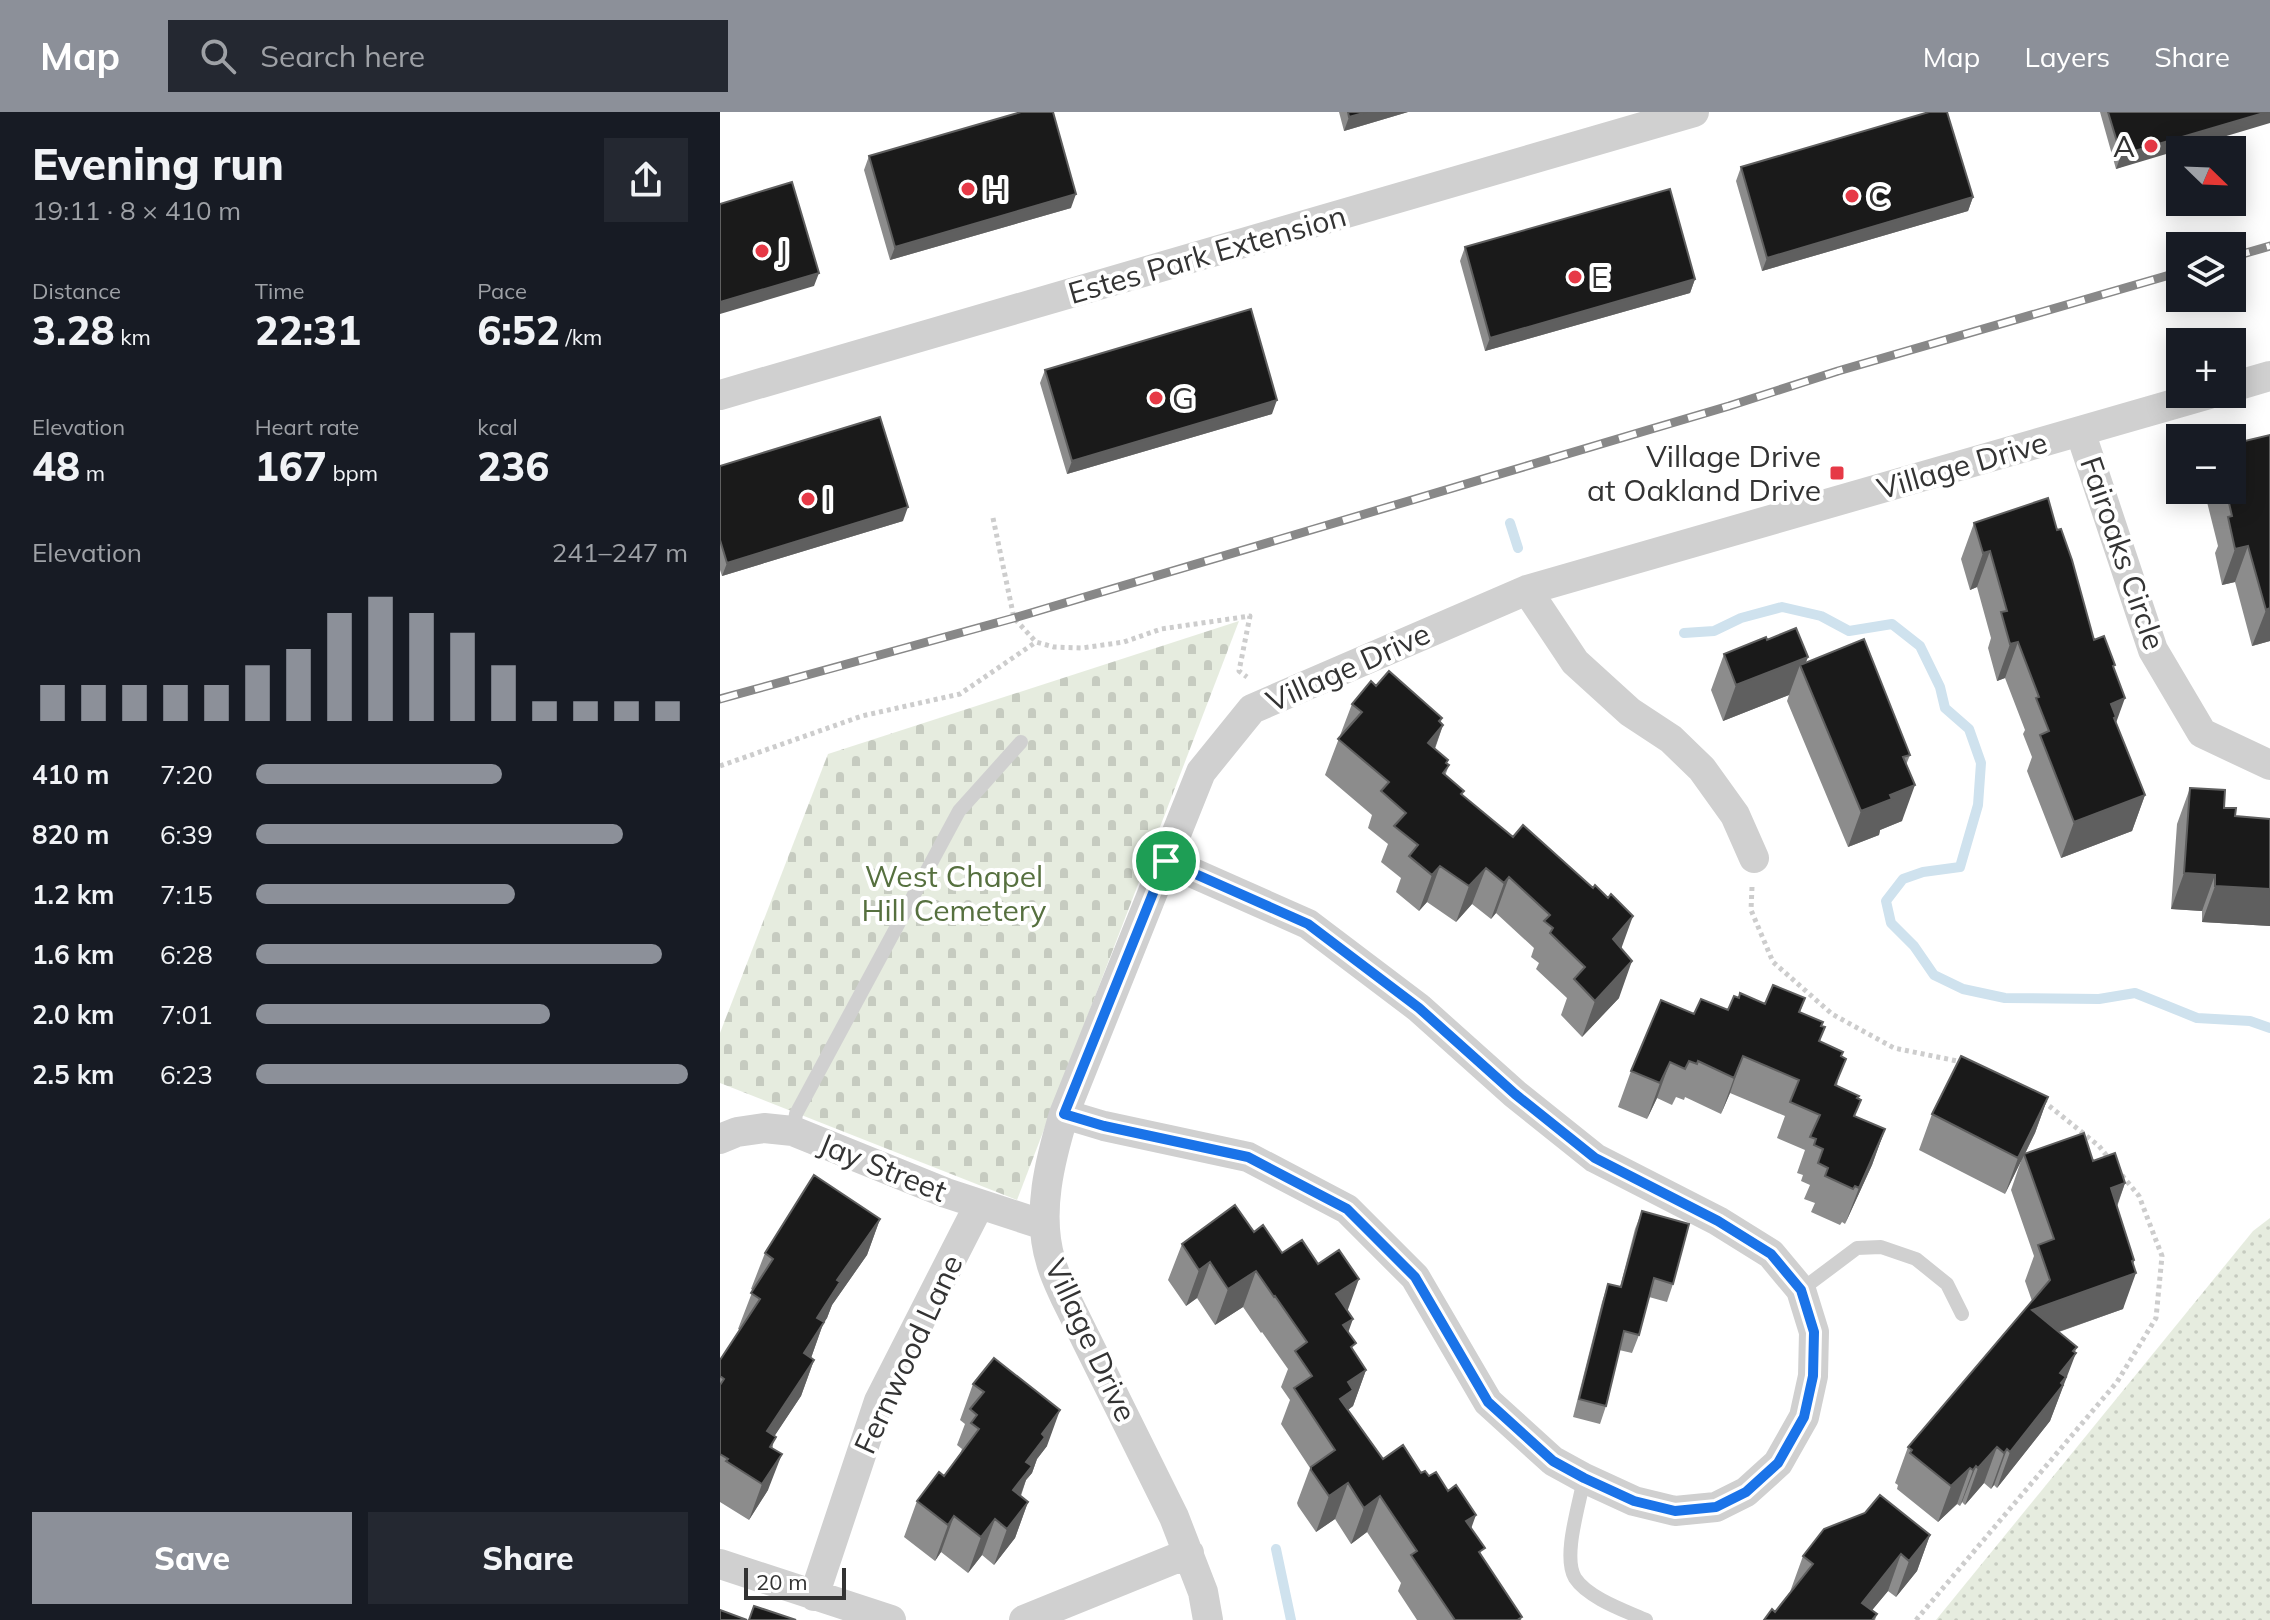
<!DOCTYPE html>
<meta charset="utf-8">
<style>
:root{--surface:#171b24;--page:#242831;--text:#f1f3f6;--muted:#9ea1a6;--accent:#8c9099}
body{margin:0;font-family:Mulish,sans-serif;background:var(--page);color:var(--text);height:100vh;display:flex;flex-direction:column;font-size:30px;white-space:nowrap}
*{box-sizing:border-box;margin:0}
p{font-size:26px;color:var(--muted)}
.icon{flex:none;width:44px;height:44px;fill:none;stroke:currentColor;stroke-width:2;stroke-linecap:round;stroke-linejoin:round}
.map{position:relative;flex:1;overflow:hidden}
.sheet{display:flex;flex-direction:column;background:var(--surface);width:720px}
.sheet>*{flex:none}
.needle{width:52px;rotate:113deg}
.controls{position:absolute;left:1446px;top:24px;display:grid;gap:16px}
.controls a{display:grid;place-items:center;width:80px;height:80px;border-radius:0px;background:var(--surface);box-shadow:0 4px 20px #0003;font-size:40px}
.scale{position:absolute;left:24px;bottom:20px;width:102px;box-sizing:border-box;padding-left:8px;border:4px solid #333;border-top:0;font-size:22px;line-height:28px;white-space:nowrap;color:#333;-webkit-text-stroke:6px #fff;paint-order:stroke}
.pin{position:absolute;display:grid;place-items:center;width:68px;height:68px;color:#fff;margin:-34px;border:4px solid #fff;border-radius:50%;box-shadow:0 2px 8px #0007}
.round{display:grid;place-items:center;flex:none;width:84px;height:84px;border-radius:0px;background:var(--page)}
.summary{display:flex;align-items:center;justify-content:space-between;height:136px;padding:0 32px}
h1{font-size:44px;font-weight:800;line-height:60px}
.stats{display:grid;grid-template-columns:repeat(3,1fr);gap:12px;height:136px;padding:8px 32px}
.stats div{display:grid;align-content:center}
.stats b{font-size:40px;font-weight:800}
.stats small{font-size:22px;font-weight:400}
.stats p{font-size:22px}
.chart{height:224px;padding:16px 32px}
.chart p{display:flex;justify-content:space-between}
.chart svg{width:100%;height:144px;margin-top:8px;stroke:var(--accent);stroke-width:6}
.action{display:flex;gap:16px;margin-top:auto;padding:16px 32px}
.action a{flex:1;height:92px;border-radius:0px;background:var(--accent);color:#fff;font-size:32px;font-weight:800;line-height:92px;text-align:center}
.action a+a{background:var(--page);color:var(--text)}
ul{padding:0 32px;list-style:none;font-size:26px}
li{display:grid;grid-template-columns:128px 96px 1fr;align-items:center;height:60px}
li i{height:20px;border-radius:10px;background:var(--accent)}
header{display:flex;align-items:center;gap:48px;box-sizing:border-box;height:112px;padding:0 40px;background:var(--accent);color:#fff}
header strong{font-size:38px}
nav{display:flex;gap:44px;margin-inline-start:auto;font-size:28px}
.search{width:560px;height:72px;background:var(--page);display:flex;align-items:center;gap:20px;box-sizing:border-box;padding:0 28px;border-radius:0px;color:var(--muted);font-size:30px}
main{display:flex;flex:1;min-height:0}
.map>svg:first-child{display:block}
</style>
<header>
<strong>Map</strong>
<div class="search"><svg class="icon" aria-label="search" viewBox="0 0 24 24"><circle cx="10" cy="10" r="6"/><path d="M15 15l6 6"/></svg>Search here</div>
<nav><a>Map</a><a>Layers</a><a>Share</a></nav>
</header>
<main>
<section class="sheet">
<div class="summary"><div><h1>Evening run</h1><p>19:11 · 8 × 410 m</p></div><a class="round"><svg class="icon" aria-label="share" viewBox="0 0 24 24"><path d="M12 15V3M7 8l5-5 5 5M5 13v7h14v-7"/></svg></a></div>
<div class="stats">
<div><p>Distance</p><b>3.28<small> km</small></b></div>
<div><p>Time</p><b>22:31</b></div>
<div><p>Pace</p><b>6:52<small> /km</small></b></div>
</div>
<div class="stats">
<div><p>Elevation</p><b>48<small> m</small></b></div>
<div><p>Heart rate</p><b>167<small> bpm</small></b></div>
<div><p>kcal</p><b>236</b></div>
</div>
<div class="chart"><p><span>Elevation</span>241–247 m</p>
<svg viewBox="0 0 160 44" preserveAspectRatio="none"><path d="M5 44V33M15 44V33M25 44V33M35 44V33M45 44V33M55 44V27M65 44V22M75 44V11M85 44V6M95 44V11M105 44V17M115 44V27M125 44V38M135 44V38M145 44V38M155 44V38"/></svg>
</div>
<ul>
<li><b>410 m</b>7:20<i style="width:57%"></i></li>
<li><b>820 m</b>6:39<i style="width:85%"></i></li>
<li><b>1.2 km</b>7:15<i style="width:60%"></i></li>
<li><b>1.6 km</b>6:28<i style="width:94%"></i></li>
<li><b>2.0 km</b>7:01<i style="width:68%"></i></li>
<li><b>2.5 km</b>6:23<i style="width:100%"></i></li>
</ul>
<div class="action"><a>Save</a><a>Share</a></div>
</section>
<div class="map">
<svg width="1550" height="1508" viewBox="0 0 1550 1508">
<defs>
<pattern id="cemetery-stones" width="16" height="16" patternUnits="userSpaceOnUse" patternTransform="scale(2)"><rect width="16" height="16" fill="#e6ecdf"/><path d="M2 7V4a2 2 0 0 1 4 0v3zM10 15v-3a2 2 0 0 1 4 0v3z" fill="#c6cbc0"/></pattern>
<pattern id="park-dots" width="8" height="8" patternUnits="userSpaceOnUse" patternTransform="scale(2)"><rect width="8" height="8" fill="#e6ecdf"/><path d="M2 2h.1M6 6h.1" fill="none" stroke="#c6cbc0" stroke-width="1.8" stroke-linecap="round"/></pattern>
</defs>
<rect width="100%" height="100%" fill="#fff"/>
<path fill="url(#cemetery-stones)" d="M519,509L297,1088L0,971V921L108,642Z"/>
<path fill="url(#park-dots)" d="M1550,1106V1508H1216L1533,1119Z"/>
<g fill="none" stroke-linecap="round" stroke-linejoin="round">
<path stroke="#cfe2ee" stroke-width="10" d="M790,411L798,436
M964,521L994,519L1021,506L1062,495L1101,504L1129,519L1172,512L1200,534L1220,575L1225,596L1249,617L1261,651L1258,693L1240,755L1203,760L1183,767L1166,789L1171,811L1194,834L1214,863L1243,877L1285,886L1379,887L1415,881L1477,906L1530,909L1550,916
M556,1437L571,1508"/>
<path stroke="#cdcdcd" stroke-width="5" stroke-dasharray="4 4" stroke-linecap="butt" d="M273,406L294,506L316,530L334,535L362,536L404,530L441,517L530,504L519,559L527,565
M0,654L142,604L240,582L316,530
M1032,775L1031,798L1053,850L1112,902L1174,936L1242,950
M1323,989L1379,1034L1390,1048
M1196,1508L1397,1270L1436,1206L1442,1144L1419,1084L1401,1062"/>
<path stroke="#d0d0d0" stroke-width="14" d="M73,1019L76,1002L239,699L301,630
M1081,1178L1137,1136L1161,1135L1196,1147L1227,1172L1242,1202
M864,1366C860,1391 842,1444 855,1466C868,1486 906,1499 926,1508"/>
<path stroke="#d0d0d0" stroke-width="30" d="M1512,275L1550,264
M0,283L974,0
M1360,319L1433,538L1482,621L1550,653
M807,478L855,550L910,600L951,627L982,657L1015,703L1034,746
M344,1002L384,1014L528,1045L627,1097L695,1165L768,1290L833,1349L864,1366L914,1389L955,1399L996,1395L1026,1380L1058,1351L1084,1305L1093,1264L1094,1220L1081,1178L1051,1142L998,1109L875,1046L795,982L699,896L588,812L446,749
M0,1027L17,1020L44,1016L73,1019L226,1081L324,1113
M0,1452L171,1508
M94,1484L159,1289L259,1093
M304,1508L469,1441
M488,1508L483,1480L454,1405L345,1185C340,1174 334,1162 331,1150C316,1102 330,1048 344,1002L481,660L532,597L807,478L1489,282"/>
<defs>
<path id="rail" d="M1512,145L1550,134
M0,587L294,506L1009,294L1118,259L1460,160"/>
</defs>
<use href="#rail" stroke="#888" stroke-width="9"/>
<use href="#rail" stroke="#fff" stroke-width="6" stroke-dasharray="18" stroke-linecap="butt"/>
</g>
<path fill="#8c8c8c" d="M619,0H688L624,19Z
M1380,0H1550L1396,57Z
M149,44L351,96L170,148L144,58Z
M1021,55L1253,85L1248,99L1042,159L1016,69Z
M745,135L975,167L970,181L765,239L740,149Z
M325,258L552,302L347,362L320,271Z
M1550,323V531V529L1532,534L1515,470L1502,473L1495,441L1498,434L1484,378H1512Z
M0,354L183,409L2,464L0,458Z
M1254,411L1337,418L1374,528L1394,556L1396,611L1425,683L1412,719L1341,746L1307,659L1312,645L1303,622L1305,618L1285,566L1277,569L1268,536L1271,526L1257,475L1250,478L1241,447Z
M1047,528L1088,545L1086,550L1190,643L1186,653L1182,709L1160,718L1159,723L1128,735L1067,589L1069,583L1003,609L991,578L1004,542Z
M656,574L723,613L715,637L728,648L727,651L729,653L725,664L742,683L901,837L899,886L862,925L841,903L847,886L816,857L819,851L811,845L814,836L776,801L771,807L752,792L736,810L707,790L699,799L676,780L681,766L661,750L668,732L648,716L652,703L605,663L632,592Z
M1470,676L1515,704L1550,707V814L1482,810V799L1451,797L1457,712Z
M1019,886L1045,892L1085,886L1080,900L1102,914L1100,930L1122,944L1117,974L1135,1004L1165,1017L1152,1053L1125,1112L1122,1110L1120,1113L1091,1100L1095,1091L1084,1087L1090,1073L1081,1069L1083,1063L1077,1061L1085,1038L1057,1026L1065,1004L1010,981L1001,1002L965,985L964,988L956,985L952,993L937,986L927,1007L898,995L911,959L974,902L1008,898Z
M1328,985L1315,1021L1305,1042L1373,1049L1405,1071L1397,1095L1414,1148L1403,1197L1339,1220L1354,1240L1342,1277L1330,1309L1277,1376L1274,1373L1271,1377L1264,1371L1245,1393L1242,1390L1240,1394L1237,1392L1218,1410L1177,1377L1178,1373L1175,1371L1188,1335L1312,1189L1305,1169L1314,1144L1291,1078L1302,1046L1285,1082L1199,1038L1212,1002Z
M922,1099L953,1172L947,1190L929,1185L919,1223L912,1241L899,1238L886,1294L880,1312L853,1305L882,1190L888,1172L900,1175L915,1117Z
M160,1107L147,1143L112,1193L107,1206L103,1212L91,1246L94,1248L81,1284L54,1324L48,1378L29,1408L0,1390V1248L20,1218L18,1217L33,1178L31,1177L45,1141Z
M534,1120L562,1141L627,1199L628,1220L633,1238L646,1258L633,1294L628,1298L663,1347L701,1361L751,1416L762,1444L801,1508H697L678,1479L681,1471L647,1420L631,1432L615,1407L596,1420L578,1394L577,1391L590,1356L561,1312L570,1288L561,1275L568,1257L542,1220L541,1221L523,1195L495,1213L477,1186L466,1194L448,1168L462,1132Z
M274,1246L327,1334L317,1347L312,1361L306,1368L301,1384L308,1390L295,1426L274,1453L262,1443L248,1461L221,1440L215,1449L184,1425L197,1389L224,1364L240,1342L242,1337L237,1333L245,1312L240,1308L253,1272Z
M1210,1423L1197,1459L1176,1485L1168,1479L1152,1498L1157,1502L1155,1508H1044L1055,1500L1070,1480L1083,1444Z"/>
<path fill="#5f5f5f" d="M647,0H688L624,19L629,5Z
M1547,0H1550V11L1396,57L1401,43Z
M356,82L351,96L170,148L175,135Z
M1253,85L1248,99L1042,159L1047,146Z
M99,161L94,174L0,202V190Z
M975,167L970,181L765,239L770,226Z
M557,288L552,302L347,362L352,349Z
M188,395L183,409L2,464L7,451Z
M1528,434L1515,470L1502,473L1515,437Z
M1270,439L1257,475L1250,478L1263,441Z
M1550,496V529L1532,534L1546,498Z
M1298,530L1285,566L1277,569L1290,532Z
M1088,545L1082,559L1080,553L1069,583L1003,609L1016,573Z
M1405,586L1392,622L1391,592Z
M722,606L717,621L723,613L710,649L708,631Z
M1195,673L1182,709L1160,718L1159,723L1128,735L1141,699L1170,683Z
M1425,683L1412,719L1341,746L1354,710Z
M720,754L707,790L699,799L712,763Z
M766,756L752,792L736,810L749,774Z
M1464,761L1495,763L1482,799L1451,797Z
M789,765L776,801L771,807L784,771Z
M1495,774L1550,777V814L1482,810Z
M913,804L900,840L893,827Z
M912,849L899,886L862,925L875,889Z
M1023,944L1010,981L1001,1002L1014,966Z
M950,950L937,986L927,1007L940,971Z
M1328,985L1315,1021L1285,1082L1298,1046Z
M1165,1017L1152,1053L1125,1112L1139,1076Z
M1405,1071L1392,1107L1391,1076Z
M160,1107L147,1143L112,1193L107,1206L103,1212L91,1246L71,1277L97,1206L117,1168Z
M1414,1148L1409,1164L1416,1161L1403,1197L1298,1234L1312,1198Z
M490,1150L477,1186L466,1194L479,1158Z
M536,1159L523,1195L495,1213L508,1177Z
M639,1167L626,1203L616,1182Z
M633,1207L620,1243L623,1213Z
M1357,1235L1353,1244L1356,1241L1330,1309L1277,1376L1290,1340Z
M94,1248L81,1284L34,1355L47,1319Z
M646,1258L633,1294L625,1300L620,1287L628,1270Z
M340,1298L327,1334L317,1347L312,1361L306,1368L298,1390L280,1414L293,1378L306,1350L322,1322Z
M1277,1335L1264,1371L1245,1393L1258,1356Z
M1287,1337L1274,1373L1271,1377L1284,1341Z
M62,1342L48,1378L29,1408L42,1372Z
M1256,1354L1242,1390L1240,1394L1253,1358Z
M1250,1356L1237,1392L1218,1410L1231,1374Z
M628,1371L615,1407L596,1420L609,1384Z
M660,1384L647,1420L631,1432L644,1396Z
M308,1390L295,1426L274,1453L287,1417Z
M756,1403L743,1439L746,1409Z
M234,1404L221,1440L215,1449L228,1413Z
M275,1407L262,1443L248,1461L261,1425Z
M1210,1423L1197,1459L1176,1485L1189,1449Z
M1181,1442L1168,1479L1144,1508L1142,1491Z"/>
<path fill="#1a1a1a" stroke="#5f5f5f" stroke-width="2" d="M301,0H333L356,82L175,135L149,44Z
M628,0H647L629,5Z
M1209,0H1227L1253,85L1047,146L1021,55Z
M1388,0H1547L1401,43Z
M72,70L99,161L0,190V92Z
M950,77L975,167L770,226L745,135Z
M531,197L557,288L352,349L325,258Z
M160,305L188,395L7,451L0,428V354Z
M1550,323V496L1546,498L1528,434L1515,437L1508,405L1512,404L1506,378H1512V332Z
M1328,386L1337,418L1341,417L1352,448L1374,528L1384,524L1395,553L1393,554L1405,586L1391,592L1396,605L1394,606L1425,683L1354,710L1320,623L1329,619L1316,586L1319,585L1298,530L1290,532L1281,500L1287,499L1270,439L1263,441L1254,411Z
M1076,516L1088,545L1016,573L1004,542L1046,525L1047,528Z
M1144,527L1190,643L1183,645L1195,673L1170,683L1172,687L1141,699L1080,553Z
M669,559L722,606L719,609L723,613L708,631L728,648L726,651L729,653L723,661L744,679L741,682L793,725L803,713L873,776L875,773L888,786L891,782L913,804L893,827L912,849L875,889L854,867L865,855L830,821L833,816L824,809L830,803L789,765L784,771L766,756L749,774L720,754L712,763L689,744L698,733L674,714L686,701L661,679L669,670L618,627L642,600L632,592L651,569L656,574Z
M1470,676L1505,678L1504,696H1516L1515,704L1550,707V777L1495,774V763L1464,761Z
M1053,873L1085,886L1079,900L1103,910L1101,914L1105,915L1099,929L1123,940L1121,944L1126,947L1115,973L1139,984L1137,986L1141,988L1134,1004L1165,1017L1139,1076L1135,1074L1133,1077L1105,1064L1108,1056L1098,1051L1103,1037L1094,1033L1096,1027L1090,1025L1100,1003L1070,990L1079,968L1023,944L1014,966L978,949L977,952L969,949L965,957L950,950L940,971L911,959L941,888L974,902L981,887L1008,898L1014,884L1019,886L1020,881L1045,892Z
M1241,944L1328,985L1298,1046L1212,1002Z
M1364,1021L1373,1049L1395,1041L1405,1071L1391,1076L1414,1148L1412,1149L1416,1161L1312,1198L1357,1235L1353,1239L1356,1241L1340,1261L1346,1265L1341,1271L1343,1273L1290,1340L1287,1337L1284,1341L1277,1335L1258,1356L1256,1354L1253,1358L1250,1356L1231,1374L1190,1341L1192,1338L1188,1335L1330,1168L1318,1133L1334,1127L1304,1042Z
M94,1063L160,1107L117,1168L120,1170L97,1206L104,1210L84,1241L94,1248L47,1319L56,1325L50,1335L62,1342L42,1372L6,1349L8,1347L0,1342V1273L4,1267L0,1264V1248L40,1187L31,1181L53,1147L45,1141Z
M515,1093L534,1120L543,1113L562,1141L582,1128L598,1152L619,1138L639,1167L616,1182L633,1207L623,1213L636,1231L631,1235L646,1258L628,1270L633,1278L620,1287L663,1347L683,1333L701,1361L705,1359L709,1364L716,1360L728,1379L736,1373L756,1403L746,1409L765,1436L759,1440L802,1505L799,1507L800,1508H735L691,1443L697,1439L660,1384L644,1396L628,1371L609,1384L591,1358V1355L615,1338L574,1276L592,1264L575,1239L587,1230L555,1184L554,1185L536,1159L508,1177L490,1150L479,1158L462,1132Z
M922,1099L969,1112L953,1172L934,1166L919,1223L904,1219L886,1294L859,1287L888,1172L901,1175Z
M274,1246L340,1298L322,1322L325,1325L306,1350L312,1354L293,1378L308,1390L287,1417L275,1407L261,1425L234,1404L228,1413L197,1389L219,1360L224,1364L259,1317L251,1311L257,1303L250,1297L264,1280L253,1272Z
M1160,1383L1210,1423L1189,1449L1181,1442L1142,1491L1157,1502L1152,1508H1044L1052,1497L1055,1500L1093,1452L1083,1444L1104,1417L1145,1401Z
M34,1494L76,1508H29Z
M0,1498L27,1508H0Z"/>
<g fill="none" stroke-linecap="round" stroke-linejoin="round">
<defs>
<path id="route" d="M446,749L588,812L699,896L795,982L875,1046L998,1109L1051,1142L1081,1178L1094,1220L1093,1264L1084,1305L1058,1351L1026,1380L996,1395L955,1399L914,1389L864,1366L833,1349L768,1290L695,1165L627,1097L528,1045L384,1014L344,1002Z"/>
</defs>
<use href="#route" stroke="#fff" stroke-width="16"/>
<use href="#route" stroke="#1a73e8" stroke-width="10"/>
</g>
<g fill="#e63946" stroke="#fff" stroke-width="3">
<circle cx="1431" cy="34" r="8"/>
<circle cx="248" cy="77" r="8"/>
<circle cx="1132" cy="84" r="8"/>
<circle cx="42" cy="139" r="8"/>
<circle cx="855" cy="165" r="8"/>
<circle cx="436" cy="286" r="8"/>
<rect x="1109" y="353" width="16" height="16" rx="4"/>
<circle cx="88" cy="387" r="8"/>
</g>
<g text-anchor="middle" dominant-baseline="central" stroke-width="8" stroke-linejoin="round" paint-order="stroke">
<g font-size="30" fill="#333" stroke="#fff" text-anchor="start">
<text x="1415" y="34" text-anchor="end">A</text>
<text x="264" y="77">H</text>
<text x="1148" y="84">C</text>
<text x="58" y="139">J</text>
<text x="871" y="165">E</text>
<text x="452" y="286">G</text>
<text x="1101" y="344" text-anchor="end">Village Drive<tspan x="1101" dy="34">at Oakland Drive</tspan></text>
<text x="104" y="387">I</text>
</g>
<g font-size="30" fill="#333" stroke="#fff">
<text transform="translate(487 142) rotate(-16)">Estes Park Extension</text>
<text transform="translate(1242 353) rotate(-16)">Village Drive</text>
<text transform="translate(1403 441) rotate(71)">Fairoaks Circle</text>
<text transform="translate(628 555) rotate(-24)">Village Drive</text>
<text transform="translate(163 1055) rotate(22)">Jay Street</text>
<text transform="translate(371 1228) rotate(65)">Village Drive</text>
<text transform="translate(188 1242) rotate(-65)">Fernwood Lane</text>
</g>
<g font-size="30" fill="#56703f" stroke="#fff">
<text x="234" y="764">West Chapel<tspan x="234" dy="34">Hill Cemetery</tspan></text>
</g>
</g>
</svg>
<div class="controls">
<a><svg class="needle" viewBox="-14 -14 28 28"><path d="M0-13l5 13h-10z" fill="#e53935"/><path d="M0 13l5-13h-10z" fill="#9ea1a6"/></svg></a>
<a><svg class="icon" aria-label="layers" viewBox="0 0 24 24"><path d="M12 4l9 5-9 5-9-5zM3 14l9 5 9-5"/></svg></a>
<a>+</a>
<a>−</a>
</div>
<div class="scale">20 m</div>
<div class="pin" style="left:446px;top:749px;background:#1e9e55"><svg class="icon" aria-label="arrive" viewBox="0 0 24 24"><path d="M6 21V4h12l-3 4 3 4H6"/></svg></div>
</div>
</main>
